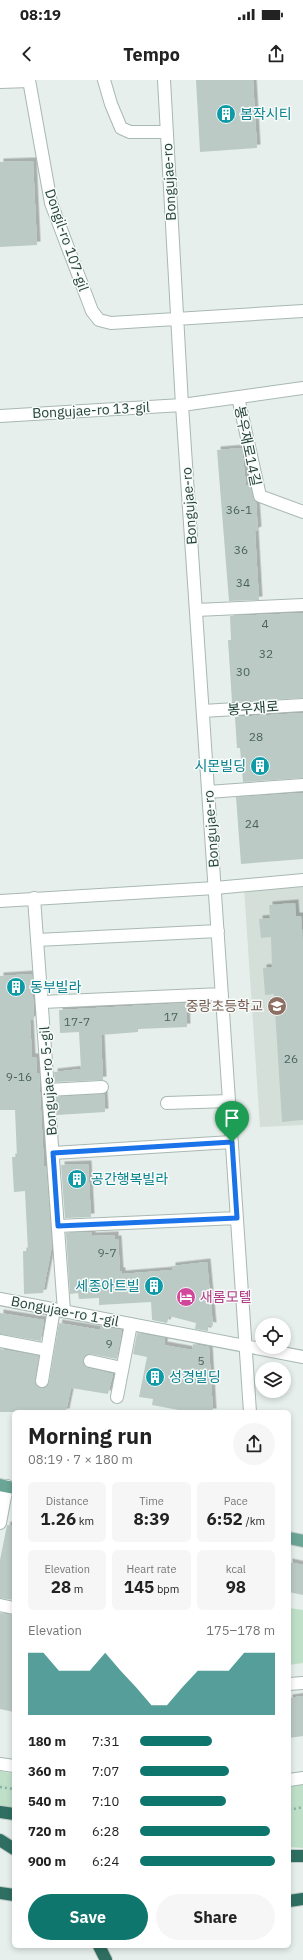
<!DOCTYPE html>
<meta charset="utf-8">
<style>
:root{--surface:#fff;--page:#f6f6f6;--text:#222;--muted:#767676;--accent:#0f766e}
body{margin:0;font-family:"IBM Plex Sans","Noto Sans KR",sans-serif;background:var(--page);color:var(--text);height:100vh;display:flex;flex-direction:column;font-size:15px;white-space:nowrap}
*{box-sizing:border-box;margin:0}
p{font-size:13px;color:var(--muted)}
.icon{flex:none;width:22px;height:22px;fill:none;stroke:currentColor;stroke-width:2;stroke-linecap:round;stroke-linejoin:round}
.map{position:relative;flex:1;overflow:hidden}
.side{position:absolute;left:12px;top:1330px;width:279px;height:538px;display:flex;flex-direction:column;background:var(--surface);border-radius:6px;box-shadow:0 2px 6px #0003}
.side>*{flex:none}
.controls{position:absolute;left:255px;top:1238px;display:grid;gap:8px}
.controls a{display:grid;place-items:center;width:36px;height:36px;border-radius:50%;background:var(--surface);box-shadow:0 2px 6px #0003;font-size:20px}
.pin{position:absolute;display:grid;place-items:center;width:34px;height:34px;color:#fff;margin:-41px -17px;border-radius:50% 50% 50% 0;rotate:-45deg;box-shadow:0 0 4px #0007}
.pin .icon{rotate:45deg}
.round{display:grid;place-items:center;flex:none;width:42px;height:42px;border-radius:21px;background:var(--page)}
.head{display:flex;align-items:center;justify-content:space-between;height:68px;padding:0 16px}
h1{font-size:22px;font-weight:700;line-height:30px}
.metrics{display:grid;grid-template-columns:repeat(3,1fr);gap:6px;height:68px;padding:4px 16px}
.metrics div{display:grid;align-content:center;border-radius:6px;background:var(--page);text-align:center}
.metrics b{font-size:17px;font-weight:700}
.metrics small{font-size:11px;font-weight:400}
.metrics p{font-size:11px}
.chart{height:112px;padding:8px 16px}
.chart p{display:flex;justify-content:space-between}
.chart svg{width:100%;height:72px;margin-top:4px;fill:var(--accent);opacity:.7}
.button{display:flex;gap:8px;margin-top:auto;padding:8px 16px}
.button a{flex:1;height:46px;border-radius:24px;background:var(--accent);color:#fff;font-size:16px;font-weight:700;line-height:46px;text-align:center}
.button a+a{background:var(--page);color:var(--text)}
ul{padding:0 16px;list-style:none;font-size:13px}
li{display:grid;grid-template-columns:64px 48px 1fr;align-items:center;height:30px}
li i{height:10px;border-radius:5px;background:var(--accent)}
.status{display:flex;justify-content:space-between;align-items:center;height:28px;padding:0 20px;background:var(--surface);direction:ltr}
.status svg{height:11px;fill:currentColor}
header{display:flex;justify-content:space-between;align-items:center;height:52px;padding:0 16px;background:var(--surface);font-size:18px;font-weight:700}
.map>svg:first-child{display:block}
</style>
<div class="status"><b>08:19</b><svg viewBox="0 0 49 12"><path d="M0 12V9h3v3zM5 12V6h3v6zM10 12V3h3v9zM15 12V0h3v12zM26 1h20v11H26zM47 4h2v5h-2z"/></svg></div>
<header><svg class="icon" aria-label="back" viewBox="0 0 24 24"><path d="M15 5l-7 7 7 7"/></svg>Tempo<svg class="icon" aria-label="share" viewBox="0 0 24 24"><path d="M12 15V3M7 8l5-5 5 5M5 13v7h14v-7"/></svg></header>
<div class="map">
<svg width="303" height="1880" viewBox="0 0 303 1880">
<defs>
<filter id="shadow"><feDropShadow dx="3.5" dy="-3.5" stdDeviation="0" flood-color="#0004"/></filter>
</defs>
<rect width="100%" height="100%" fill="#e6efeb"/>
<path fill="#d4dfda" d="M303,804V1045L260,1047L244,808Z"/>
<path fill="#bfe0c8" d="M289,1528L303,1530V1583L289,1585Z
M0,1691L14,1694V1731L0,1729Z
M303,1704V1768L289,1767V1707Z"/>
<path fill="#bbcac4" filter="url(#shadow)" d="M196,0H253L257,68L200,72Z
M33,81L37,165L0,167V82Z
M242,368L246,405H250L253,418L256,422L258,450L255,451L259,520L229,521L217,370Z
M303,533V618L232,622L228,560H231L230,536Z
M303,633V698L243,702L240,668H237L235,637Z
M303,713V779L241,784L236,717Z
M295,823L296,836H301L303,862V1040L282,1042L274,914L265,915L263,888L272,887L271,857L261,858L259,839L270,838L269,825Z
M32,894L34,939L30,940L32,977H36L37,994L39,993L44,1086H46L52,1166L43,1213L24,1214L23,1171H28L25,1111L14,1112L12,1077H17L15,1030H0V896Z
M186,923L187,947L138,949V952L101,955L103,1000L55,1002L54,992L81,989L79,952L60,953L59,930Z
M104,1014L105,1032L57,1035L56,1017Z
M88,1084L91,1137L65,1138L61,1085Z
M92,1152V1156L115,1155V1159H118L120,1191H122V1194L172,1190V1186L207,1182L213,1246L208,1245V1251L195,1249L196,1243L169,1236L167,1243L152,1240L151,1222L99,1225V1218L79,1219L78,1213L70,1214L66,1153Z
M0,1233L44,1240L41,1261L0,1254Z
M59,1243L101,1250L100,1246L122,1250L117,1279L91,1274L85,1276L83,1280V1284L88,1288L113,1294L108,1314L71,1308L66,1332H0V1269L39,1276L35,1303L38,1307L45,1308L49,1302Z
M137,1253L165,1258L164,1265L192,1270L193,1264L209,1267L213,1332H184V1331L152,1325L153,1319L139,1317L147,1277L133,1274Z
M7,1445L14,1446V1520L0,1518V1480Z
M289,1482L303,1485V1515L289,1512Z
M0,1533L14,1535V1632L0,1629Z
M303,1616V1656L289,1658V1618Z"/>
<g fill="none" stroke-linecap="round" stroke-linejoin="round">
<defs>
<path id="minor" d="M29,0L51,123L92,231L99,240L111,243L303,231
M104,0L111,24L121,48L130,52H167
M164,0L182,325L250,1332
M0,2L29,1
M238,317L260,416L303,432
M0,336L182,325L303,308
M196,530L303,525
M203,631L303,625
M208,712L303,705
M34,818L64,1231
M0,821L215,808L303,800
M37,860L218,851
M42,922L222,914
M48,1010L102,1007
M167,1023L229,1021
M53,1073L232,1062
M58,1146L237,1138
M0,1219L303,1277
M0,1261L47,1270
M90,1281L122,1288
M42,1301L54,1229
M117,1317L131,1244
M0,1443L7,1406
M0,1525L14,1528
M289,1604L303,1603
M0,1684L14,1686
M289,1700L303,1698"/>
<path id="major" d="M0,1405L14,1408
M289,1458L303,1461"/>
<path id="highway" d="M0,1732L14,1734
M0,1760L14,1769
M289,1776H303
M0,1813L14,1815
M289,1821L303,1819
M99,1866L106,1880"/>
</defs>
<use href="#minor" stroke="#a8b8b2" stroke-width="14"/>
<use href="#major" stroke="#c2cac8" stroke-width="14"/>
<use href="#highway" stroke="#c2cac8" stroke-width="14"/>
<path stroke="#86b3a5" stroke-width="2.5" stroke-dasharray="2 3" stroke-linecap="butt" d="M0,1707L14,1709
M289,1730L303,1727"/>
<use href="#minor" stroke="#fff" stroke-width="12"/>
<use href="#major" stroke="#6aa596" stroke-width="12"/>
<use href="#highway" stroke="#2f6f62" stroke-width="12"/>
</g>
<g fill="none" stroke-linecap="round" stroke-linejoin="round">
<defs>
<path id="route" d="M232,1062L237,1138L58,1146L53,1073Z"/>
</defs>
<use href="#route" stroke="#fff" stroke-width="8"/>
<use href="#route" stroke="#1a73e8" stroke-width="5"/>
</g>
<defs>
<symbol id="building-disc" viewBox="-11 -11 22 22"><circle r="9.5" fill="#0f9aa8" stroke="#f7fbf9"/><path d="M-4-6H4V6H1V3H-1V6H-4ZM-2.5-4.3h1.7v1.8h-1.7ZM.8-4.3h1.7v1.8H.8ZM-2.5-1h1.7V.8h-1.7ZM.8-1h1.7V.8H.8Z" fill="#fff"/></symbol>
<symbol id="school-disc" viewBox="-11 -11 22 22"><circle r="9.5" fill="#8d6e63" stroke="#f7fbf9"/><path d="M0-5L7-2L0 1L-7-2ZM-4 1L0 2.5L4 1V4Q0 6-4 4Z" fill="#fff"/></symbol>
<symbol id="hotel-disc" viewBox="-11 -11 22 22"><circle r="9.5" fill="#d1479c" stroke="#f7fbf9"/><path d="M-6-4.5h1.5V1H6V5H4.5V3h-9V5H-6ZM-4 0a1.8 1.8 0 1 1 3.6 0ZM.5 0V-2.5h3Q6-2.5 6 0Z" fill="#fff"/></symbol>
</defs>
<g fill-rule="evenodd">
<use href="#building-disc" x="215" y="23" width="22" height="22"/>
<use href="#building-disc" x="249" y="675" width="22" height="22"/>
<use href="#building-disc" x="5" y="896" width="22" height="22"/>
<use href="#school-disc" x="266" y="915" width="22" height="22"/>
<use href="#building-disc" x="66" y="1088" width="22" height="22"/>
<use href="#building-disc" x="143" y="1195" width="22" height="22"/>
<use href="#hotel-disc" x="175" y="1206" width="22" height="22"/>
<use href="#building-disc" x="144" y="1286" width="22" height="22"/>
</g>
<g text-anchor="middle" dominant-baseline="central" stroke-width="3" stroke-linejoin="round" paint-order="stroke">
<g font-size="12" fill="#4a645c">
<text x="239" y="429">36-1</text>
<text x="241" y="469">36</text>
<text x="243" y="502">34</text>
<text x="265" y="543">4</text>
<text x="266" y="573">32</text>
<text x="243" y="591">30</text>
<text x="256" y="656">28</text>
<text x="252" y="743">24</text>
<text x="171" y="936">17</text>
<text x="77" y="941">17-7</text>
<text x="291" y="978">26</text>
<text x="19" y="996">9-16</text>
<text x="107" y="1172">9-7</text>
<text x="109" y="1263">9</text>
<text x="201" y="1280">5</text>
</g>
<g font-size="14" fill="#0d838f" stroke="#f7fbf9" text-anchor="start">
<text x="240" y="34">봄작시티</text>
<text x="246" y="686" text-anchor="end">시몬빌딩</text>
<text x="30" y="907">동부빌라</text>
<text x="91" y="1099">공간행복빌라</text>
<text x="140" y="1206" text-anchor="end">세종아트빌</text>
<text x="169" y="1297">성경빌딩</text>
</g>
<g font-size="14" fill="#24423a" stroke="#f7fbf9">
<text transform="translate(169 102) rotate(-93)">Bongujae-ro</text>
<text transform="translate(67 160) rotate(71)">Dongil-ro 107-gil</text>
<text transform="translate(91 330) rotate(-3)">Bongujae-ro 13-gil</text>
<text transform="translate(248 366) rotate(78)">봉우재로14길</text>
<text transform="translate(189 426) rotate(-94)">Bongujae-ro</text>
<text transform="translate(253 628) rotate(-4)">봉우재로</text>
<text transform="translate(211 749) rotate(-94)">Bongujae-ro</text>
<text transform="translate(48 1001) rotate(-94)">Bongujae-ro 5-gil</text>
<text transform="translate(65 1231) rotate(11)">Bongujae-ro 1-gil</text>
</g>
<g font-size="14" fill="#785e54" stroke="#f7fbf9" text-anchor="end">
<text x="263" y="926">중랑초등학교</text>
</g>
<g font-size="14" fill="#b23c85" stroke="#f7fbf9" text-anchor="start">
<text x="200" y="1217">새롬모텔</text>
</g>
</g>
</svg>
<div class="controls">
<a><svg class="icon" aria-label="locate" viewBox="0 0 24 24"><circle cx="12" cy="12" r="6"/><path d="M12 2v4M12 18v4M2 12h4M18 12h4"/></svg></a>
<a><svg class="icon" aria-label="layers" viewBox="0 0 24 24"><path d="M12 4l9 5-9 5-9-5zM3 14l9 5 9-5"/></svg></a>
</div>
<div class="pin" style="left:232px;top:1062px;background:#1e9e55"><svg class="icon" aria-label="arrive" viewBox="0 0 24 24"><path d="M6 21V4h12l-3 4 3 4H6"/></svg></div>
<section class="side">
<div class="head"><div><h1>Morning run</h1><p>08:19 · 7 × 180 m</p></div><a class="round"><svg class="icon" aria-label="share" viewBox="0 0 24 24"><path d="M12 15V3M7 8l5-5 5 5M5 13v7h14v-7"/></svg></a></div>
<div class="metrics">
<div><p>Distance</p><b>1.26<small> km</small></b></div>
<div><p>Time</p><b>8:39</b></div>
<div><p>Pace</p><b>6:52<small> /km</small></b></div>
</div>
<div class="metrics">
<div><p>Elevation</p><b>28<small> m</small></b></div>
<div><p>Heart rate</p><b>145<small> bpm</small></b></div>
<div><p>kcal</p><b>98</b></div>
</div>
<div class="chart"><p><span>Elevation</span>175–178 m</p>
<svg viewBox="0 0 160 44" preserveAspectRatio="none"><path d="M0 44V6L10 6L20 17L30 17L40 17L50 6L60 17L70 27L80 38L90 38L100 27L110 17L120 17L130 17L140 6L150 6L160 6V44z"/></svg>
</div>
<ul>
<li><b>180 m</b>7:31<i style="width:53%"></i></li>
<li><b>360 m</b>7:07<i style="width:66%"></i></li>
<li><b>540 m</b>7:10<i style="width:64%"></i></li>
<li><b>720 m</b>6:28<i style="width:96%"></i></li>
<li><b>900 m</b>6:24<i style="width:100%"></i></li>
</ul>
<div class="button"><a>Save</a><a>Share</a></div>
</section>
</div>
